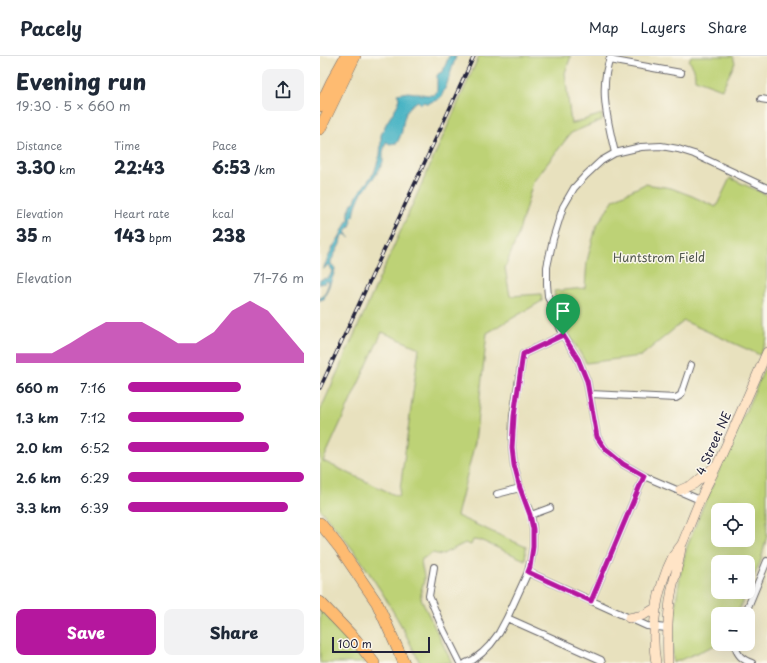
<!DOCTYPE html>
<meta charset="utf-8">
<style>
:root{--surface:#fff;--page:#f2f2f3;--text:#1f2937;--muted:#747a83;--line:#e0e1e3;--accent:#b5179e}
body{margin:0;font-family:"Playpen Sans",sans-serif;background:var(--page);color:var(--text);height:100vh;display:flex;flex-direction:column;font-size:15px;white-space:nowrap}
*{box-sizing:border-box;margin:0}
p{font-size:13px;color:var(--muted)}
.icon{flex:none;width:22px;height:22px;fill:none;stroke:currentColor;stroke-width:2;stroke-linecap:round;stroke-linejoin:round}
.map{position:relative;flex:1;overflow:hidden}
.panel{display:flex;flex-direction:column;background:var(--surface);width:320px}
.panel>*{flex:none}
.controls{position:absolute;left:391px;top:447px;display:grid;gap:8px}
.controls a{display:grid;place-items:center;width:44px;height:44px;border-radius:8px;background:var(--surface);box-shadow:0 4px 16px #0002;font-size:20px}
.scale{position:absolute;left:12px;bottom:10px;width:98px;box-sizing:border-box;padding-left:4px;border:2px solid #22223b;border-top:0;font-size:11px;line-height:14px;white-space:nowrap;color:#22223b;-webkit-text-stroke:3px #fbf7ec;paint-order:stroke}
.pin{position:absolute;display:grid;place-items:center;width:34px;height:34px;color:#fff;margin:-41px -17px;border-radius:50% 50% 50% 0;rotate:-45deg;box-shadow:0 0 4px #0007}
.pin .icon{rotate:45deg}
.round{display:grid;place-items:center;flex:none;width:42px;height:42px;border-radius:8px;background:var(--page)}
.head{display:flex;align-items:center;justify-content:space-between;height:68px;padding:0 16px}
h1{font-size:22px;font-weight:800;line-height:30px}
.stats{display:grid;grid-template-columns:repeat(3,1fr);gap:6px;height:68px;padding:4px 16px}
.stats div{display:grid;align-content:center}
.stats b{font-size:17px;font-weight:800}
.stats small{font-size:11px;font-weight:400}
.stats p{font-size:11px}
.chart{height:112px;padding:8px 16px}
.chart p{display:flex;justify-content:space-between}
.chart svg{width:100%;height:72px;margin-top:4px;fill:var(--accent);opacity:.7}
.button{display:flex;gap:8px;margin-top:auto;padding:8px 16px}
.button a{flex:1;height:46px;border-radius:8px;background:var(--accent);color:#fff;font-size:16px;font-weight:800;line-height:46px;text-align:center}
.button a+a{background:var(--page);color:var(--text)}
ul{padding:0 16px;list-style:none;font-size:13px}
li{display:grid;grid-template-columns:64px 48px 1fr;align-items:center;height:30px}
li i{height:10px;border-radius:5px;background:var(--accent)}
header{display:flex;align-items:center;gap:24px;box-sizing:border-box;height:56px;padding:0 20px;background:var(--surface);border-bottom:1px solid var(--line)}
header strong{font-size:19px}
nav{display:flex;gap:22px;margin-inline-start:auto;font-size:14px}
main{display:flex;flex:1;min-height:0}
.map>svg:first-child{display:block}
</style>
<header>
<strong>Pacely</strong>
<nav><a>Map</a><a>Layers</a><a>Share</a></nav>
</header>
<main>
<section class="panel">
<div class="head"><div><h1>Evening run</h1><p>19:30 · 5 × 660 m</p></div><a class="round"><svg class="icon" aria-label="share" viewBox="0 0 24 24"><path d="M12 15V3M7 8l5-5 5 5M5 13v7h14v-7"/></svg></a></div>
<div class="stats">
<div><p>Distance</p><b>3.30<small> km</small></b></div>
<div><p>Time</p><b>22:43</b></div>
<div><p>Pace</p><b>6:53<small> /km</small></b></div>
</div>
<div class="stats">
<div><p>Elevation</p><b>35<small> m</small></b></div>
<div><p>Heart rate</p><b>143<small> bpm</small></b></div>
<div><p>kcal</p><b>238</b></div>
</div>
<div class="chart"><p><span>Elevation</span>71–76 m</p>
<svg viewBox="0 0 160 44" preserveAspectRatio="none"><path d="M0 44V38L10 38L20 38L30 32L40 25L50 19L60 19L70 19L80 25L90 32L100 32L110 25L120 12L130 6L140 12L150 25L160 38V44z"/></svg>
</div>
<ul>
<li><b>660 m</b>7:16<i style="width:64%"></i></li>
<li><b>1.3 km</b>7:12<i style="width:66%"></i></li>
<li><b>2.0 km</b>6:52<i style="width:80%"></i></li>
<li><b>2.6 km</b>6:29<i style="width:100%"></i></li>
<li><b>3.3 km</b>6:39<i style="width:91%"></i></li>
</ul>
<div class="button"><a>Save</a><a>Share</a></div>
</section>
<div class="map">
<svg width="447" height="607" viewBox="0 0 447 607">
<rect width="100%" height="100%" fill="#fbf7ec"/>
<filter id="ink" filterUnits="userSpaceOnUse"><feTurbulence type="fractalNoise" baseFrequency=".025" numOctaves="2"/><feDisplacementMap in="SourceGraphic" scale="8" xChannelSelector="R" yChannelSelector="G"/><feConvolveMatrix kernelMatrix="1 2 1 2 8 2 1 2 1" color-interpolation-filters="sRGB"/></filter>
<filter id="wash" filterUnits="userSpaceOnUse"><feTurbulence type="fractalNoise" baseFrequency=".012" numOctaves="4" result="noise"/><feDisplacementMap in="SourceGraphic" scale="16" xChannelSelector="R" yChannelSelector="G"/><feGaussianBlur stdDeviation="0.9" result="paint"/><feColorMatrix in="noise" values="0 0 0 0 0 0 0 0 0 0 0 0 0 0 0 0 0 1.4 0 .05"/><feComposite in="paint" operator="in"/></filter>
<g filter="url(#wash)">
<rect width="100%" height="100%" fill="#e8e1be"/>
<path fill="#bdd276" stroke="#707a58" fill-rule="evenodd" d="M159,0H251L245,17L251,68L282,58V64L251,77L213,126L198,179L185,212L190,240L221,238L222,245L167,277L155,386L137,460L206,491L205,504L162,485L153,484L151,489L145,487L121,499L113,497L102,503C100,510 104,515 104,522C104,533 98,532 102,545L132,607H100L82,571L63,538L42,506L24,482L0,453V355ZM62,276L99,292L79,441L3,405Z
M371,0H413L415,7L402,33L375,23C375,15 374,11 369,5Z
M410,122L447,139V283L440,299L364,265L321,300L266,307L245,271L237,251L234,235L265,232L267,205L276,171L294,143L325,128L351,132L372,140L396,151Z
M447,307V480L440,507L428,533V506H398V536H427L417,558H398V588L353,607L352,577L356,545L361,515L367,491L382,453ZM398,454H428V484H398Z
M0,553L35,592L45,607H0Z"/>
<path fill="#48b4c4" stroke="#356b80" d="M129,0H136L127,28L121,41L117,44L111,46L108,48L104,46L101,48L98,45C85,52 84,61 82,75C81,79 79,83 77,87L69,88L67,86H66L63,96V106L61,110L54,122L52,123L45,134L41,138L36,150L34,160L31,163L32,164L30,171L25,176L30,182L25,178L21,182L20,188L11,205V208L15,213C14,219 11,225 9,230C7,235 5,238 4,243H2L0,245V241L1,242C5,238 8,231 9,226L6,225L5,227H2L0,229V224C7,221 10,224 12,214L9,209H7L5,212L3,213L13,191L20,180L27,165L29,164V155L32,147H34L38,138L54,117L60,99L61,87V79L66,68L78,48L79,41L77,38L88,36L108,39H113L115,38L117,34V20L118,18L123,15Z"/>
</g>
<g filter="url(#ink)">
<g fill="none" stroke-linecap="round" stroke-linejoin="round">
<defs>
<path id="minor" d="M291,0C278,31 288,66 295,97
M289,4L361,17
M441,43L447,44
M270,338L356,342L361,339L371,309
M177,438L200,432
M380,444L324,420L303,408L286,394L277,381L267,325L258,303L243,279L228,240L227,228V211L233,183L243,151L254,132L266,119L281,105L295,97L321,91L341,90L358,93L374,98L447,132
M211,459L230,452
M114,511L109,540L123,573L140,607
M208,516L327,570L347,572
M271,545L324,420
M425,558L447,505
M187,562L281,604L282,607
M416,588C415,598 423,604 432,607
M146,607L153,604L162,597L170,589L179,577L187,562L208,516L211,504L213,491V473L211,459L200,432L194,409L192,392L193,360L203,298L243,279"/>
<path id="secondary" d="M360,434L374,428L394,411
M309,562L324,559L337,551
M336,607C330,572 337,532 353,500C356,496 359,492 362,488C367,476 372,463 377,451C383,436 391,422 398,407C415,370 431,333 447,296
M348,607C347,582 347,557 352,533C355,518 360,505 361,490"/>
<path id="motorway" d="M0,50L11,27L26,0
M0,73L35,0
M0,467L19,491L57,547L84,607
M0,546L36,584L54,607"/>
</defs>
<use href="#minor" stroke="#676569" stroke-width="8"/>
<use href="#secondary" stroke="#676569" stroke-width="10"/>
<use href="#motorway" stroke="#676569" stroke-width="12"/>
<use href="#minor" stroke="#fff" stroke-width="6"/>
<use href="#secondary" stroke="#ffe4c6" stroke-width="9"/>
<use href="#motorway" stroke="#febb71" stroke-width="11"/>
<defs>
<path id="rail" d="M0,332L154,0"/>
</defs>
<use href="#rail" stroke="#22223b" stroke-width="3.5"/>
<use href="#rail" stroke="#fbf7ec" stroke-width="2" stroke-dasharray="6" stroke-linecap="butt"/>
</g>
</g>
<g fill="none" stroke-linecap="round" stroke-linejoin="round" filter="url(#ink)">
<defs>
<path id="route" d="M243,279L258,303L267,325L277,381L286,394L303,408L324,420L271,545L208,516L210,511L213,491V473L210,459L200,432L194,409L192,392L194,360L203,298Z"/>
</defs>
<use href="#route" stroke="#fff" stroke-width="8"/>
<use href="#route" stroke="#b5179e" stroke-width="5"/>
</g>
<g text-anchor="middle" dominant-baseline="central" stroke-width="3" stroke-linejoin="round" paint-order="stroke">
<g font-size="12" fill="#50574d" stroke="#fbf7ec">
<text x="339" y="201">Huntstrom Field</text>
</g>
<g font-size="12" fill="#22223b" stroke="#fbf7ec">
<text transform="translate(393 387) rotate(-66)">4 Street NE</text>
</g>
</g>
</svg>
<div class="controls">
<a><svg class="icon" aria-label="locate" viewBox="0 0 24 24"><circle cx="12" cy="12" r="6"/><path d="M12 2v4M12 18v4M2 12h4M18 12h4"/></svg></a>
<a>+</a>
<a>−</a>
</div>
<div class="scale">100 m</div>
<div class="pin" style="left:243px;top:279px;background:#1e9e55"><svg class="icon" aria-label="arrive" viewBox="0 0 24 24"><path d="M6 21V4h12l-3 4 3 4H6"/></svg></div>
</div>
</main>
